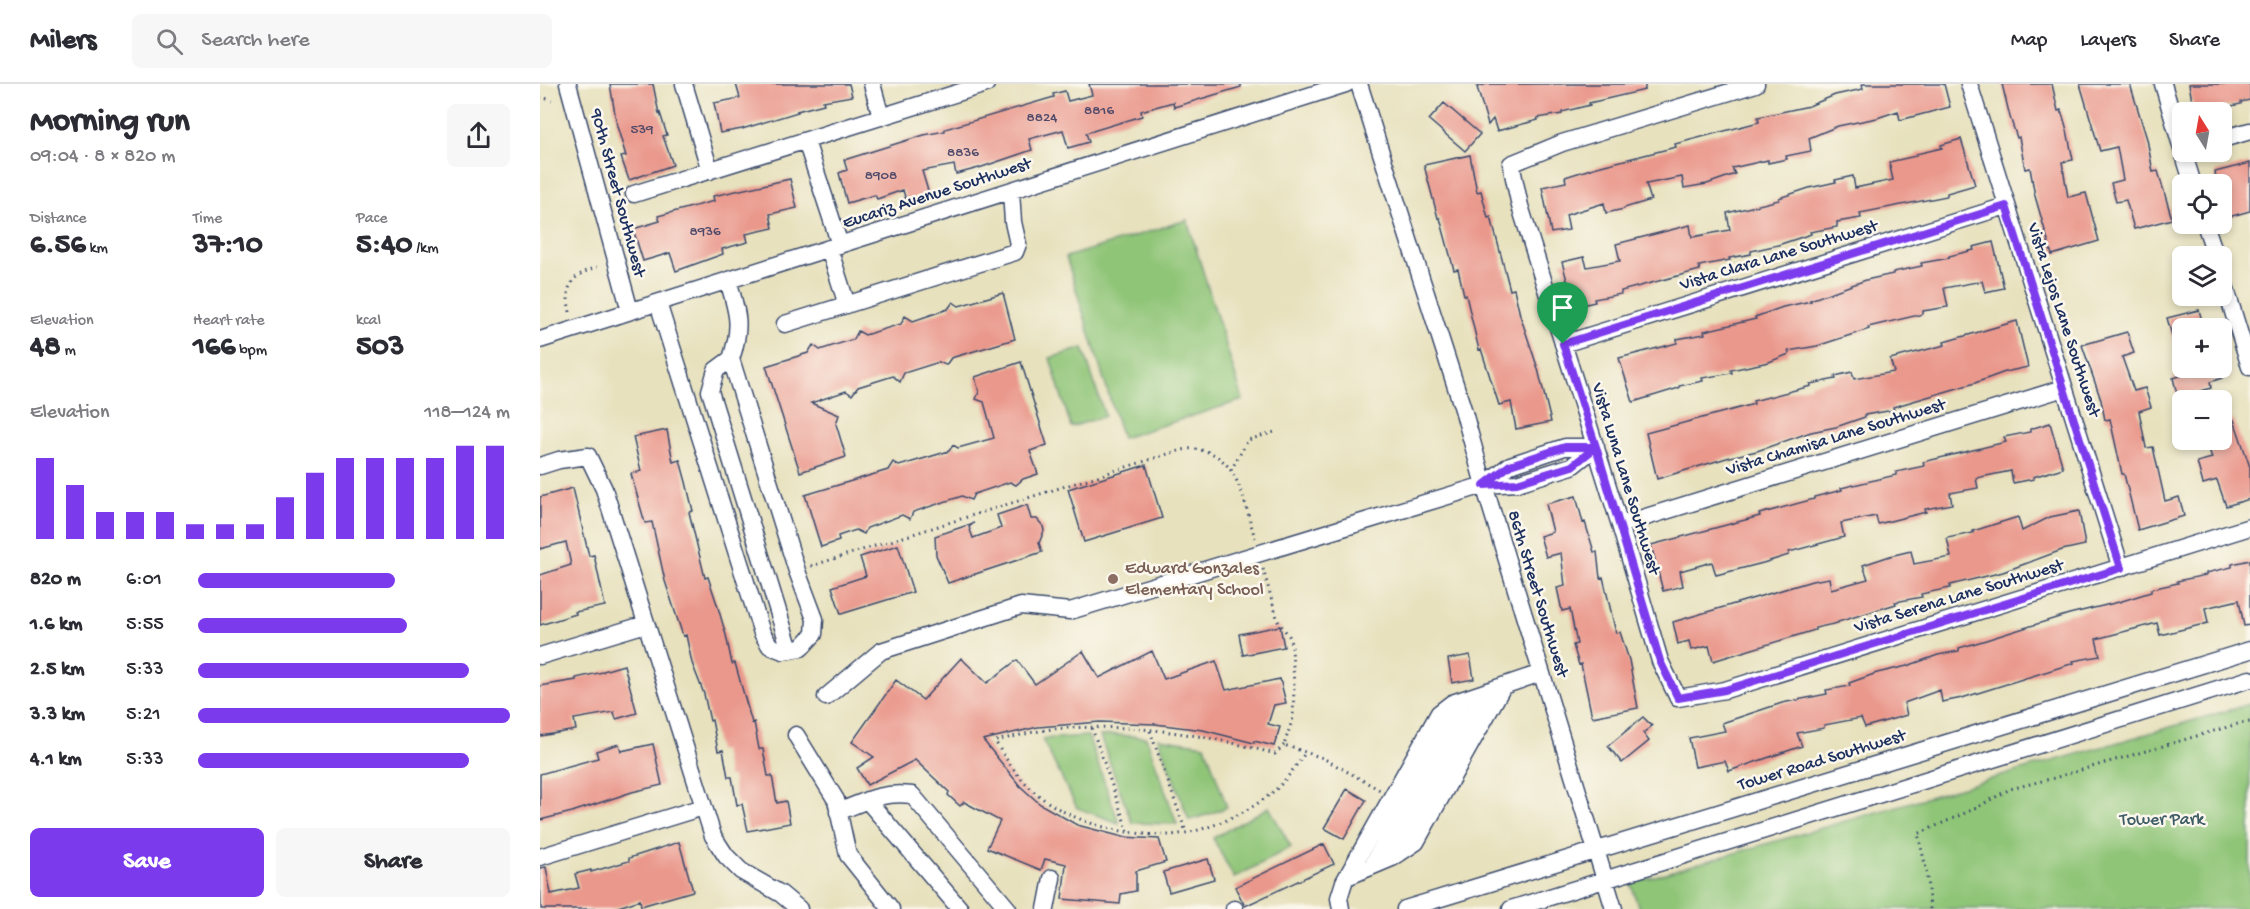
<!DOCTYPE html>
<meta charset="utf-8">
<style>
:root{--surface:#fff;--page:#f7f7f7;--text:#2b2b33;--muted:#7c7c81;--line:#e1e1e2;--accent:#7c3aed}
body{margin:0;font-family:"Gochi Hand",sans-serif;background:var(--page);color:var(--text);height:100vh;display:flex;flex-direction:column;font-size:22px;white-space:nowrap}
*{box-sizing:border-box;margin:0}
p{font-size:20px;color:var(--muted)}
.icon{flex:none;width:33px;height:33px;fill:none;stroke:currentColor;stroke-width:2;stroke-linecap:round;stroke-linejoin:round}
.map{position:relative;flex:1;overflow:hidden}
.drawer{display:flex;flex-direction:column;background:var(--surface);width:540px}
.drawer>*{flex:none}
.needle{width:39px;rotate:349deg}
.buttons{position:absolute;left:1632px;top:18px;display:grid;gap:12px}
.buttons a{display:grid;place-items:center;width:60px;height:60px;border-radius:9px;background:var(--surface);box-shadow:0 3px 9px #0003;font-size:30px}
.pin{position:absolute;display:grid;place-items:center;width:51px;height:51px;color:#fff;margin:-62px -26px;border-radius:50% 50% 50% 0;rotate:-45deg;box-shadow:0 0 6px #0007}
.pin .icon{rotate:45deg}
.round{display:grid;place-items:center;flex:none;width:63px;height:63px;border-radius:9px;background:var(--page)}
.headline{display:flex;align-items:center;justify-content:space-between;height:102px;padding:0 30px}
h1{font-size:33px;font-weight:800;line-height:45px}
.metrics{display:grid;grid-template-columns:repeat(3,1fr);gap:9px;height:102px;padding:6px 30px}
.metrics div{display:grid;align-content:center}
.metrics b{font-size:30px;font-weight:800}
.metrics small{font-size:16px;font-weight:400}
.metrics p{font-size:16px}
.chart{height:168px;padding:12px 30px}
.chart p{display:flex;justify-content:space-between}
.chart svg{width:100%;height:108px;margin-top:6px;stroke:var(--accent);stroke-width:6}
.cta{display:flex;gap:12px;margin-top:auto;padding:12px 30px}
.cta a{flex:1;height:69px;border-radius:9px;background:var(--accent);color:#fff;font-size:24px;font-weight:800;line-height:69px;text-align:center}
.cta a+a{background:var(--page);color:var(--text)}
ul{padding:0 30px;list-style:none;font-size:20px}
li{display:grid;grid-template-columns:96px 72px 1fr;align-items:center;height:45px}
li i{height:15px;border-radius:8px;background:var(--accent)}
header{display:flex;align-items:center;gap:36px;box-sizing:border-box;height:84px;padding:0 30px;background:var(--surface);border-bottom:2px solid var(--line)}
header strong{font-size:28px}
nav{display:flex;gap:33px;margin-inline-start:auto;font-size:21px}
.search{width:420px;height:54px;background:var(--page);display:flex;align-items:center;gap:15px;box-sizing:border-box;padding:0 21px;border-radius:9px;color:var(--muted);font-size:22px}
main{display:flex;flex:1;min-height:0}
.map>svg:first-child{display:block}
</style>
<header>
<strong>Milers</strong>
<div class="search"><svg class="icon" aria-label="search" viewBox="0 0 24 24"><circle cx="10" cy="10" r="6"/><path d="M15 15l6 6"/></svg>Search here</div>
<nav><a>Map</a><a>Layers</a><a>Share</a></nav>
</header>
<main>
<section class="drawer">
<div class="headline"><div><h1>Morning run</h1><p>09:04 · 8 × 820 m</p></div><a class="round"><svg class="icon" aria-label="share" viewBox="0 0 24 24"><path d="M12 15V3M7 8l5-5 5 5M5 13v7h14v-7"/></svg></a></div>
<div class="metrics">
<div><p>Distance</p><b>6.56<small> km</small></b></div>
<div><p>Time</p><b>37:10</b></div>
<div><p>Pace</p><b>5:40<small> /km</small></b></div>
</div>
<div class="metrics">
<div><p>Elevation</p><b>48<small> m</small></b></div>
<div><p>Heart rate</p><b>166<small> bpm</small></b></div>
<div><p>kcal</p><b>503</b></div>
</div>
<div class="chart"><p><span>Elevation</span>118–124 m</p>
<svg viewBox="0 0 160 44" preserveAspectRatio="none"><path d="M5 44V11M15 44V22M25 44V33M35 44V33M45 44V33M55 44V38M65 44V38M75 44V38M85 44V27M95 44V17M105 44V11M115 44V11M125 44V11M135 44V11M145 44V6M155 44V6"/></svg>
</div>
<ul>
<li><b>820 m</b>6:01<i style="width:63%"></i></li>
<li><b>1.6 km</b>5:55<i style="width:67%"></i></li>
<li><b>2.5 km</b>5:33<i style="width:87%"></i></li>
<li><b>3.3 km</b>5:21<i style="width:100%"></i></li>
<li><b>4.1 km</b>5:33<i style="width:87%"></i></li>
</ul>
<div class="cta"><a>Save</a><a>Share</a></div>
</section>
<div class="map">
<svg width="1710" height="825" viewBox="0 0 1710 825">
<rect width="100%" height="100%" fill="#fbf7ec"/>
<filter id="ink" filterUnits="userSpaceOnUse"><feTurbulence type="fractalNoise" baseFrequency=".0167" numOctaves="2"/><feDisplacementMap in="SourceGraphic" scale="12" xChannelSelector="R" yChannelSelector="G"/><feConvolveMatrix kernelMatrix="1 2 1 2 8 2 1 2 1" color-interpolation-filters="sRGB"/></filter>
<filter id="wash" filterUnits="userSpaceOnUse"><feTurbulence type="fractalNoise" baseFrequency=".008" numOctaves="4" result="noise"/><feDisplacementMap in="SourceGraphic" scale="24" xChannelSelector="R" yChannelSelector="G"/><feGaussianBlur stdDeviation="1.35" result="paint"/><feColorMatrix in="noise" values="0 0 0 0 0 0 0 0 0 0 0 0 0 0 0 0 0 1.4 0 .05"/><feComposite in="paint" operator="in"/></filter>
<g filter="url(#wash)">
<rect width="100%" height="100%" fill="#e7e1bd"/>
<path fill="#8fc577" stroke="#557a6a" stroke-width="1.5" d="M647,136L703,316L582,354L526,173Z
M543,264L565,332L531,343L510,274Z
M1710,620V825H1099L1091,799Z
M575,651L606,653L637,740L592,739L560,652Z
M548,652L579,739L537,724L502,655Z
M618,654L665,661L687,723L673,729L649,736Z
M729,723L751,763L694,794L673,754Z"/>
<g id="blocks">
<path fill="#ea988c" d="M70,0H113L119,30L120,29L127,51L123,52L133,81L89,96L81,73L86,72L77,42Z
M196,0H309L312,12L283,17L284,20L257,27L258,28L202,45L180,49L174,19L200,14Z
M549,0H701V3L634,23L633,18L601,27L602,32L546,49L549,58L528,64L523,46L489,55L492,66L439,84L416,90L414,81L382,87L389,110L366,117L363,106L337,115L335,111L307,119L299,89L307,86L304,76L384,51L405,47V45L514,13L513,10L525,7L528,17L552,11Z
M947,0H1105V6L1049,19L1050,21L1022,28V30L997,34L998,36L957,47L953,35L948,41L937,3Z
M1322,0H1404L1410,23L1360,36L1358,27L1337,34L1298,42L1269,54L1271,67L1246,72L1247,75L1228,79V76L1192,84L1195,90L1167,100L1144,104L1142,93L1106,100L1111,116L1084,124V125L1066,129L1064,119L1026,131L1029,146L1011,149L1002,103L1026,98L1025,93L1057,83L1136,63L1135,60L1219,38L1218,33L1269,22L1295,11L1323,5Z
M1462,0H1512L1518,27L1521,26L1527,46L1533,76L1522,78L1528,113L1546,109L1559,157L1512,171L1495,112L1490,84L1485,85L1479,53L1477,54L1470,33Z
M1540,0H1590L1607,55L1613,88L1618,87L1632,135L1594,145L1586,116L1576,118L1571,99L1583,96L1577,63L1560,67Z
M1649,0H1710V16L1701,18V20L1673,26L1674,28H1654Z
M904,19L940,50L925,67L889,36Z
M1421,55L1435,101L1407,109V112L1320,129L1321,134L1297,138V143L1270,148L1271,150L1238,161L1211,167V170L1189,174L1190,176L1159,182L1160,186L1081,207V210L1054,215L1055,218L1042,221L1039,209L1031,211L1022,178L1044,173L1047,183L1080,177L1076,160L1150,141L1152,153L1190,146L1187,129L1239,116V114L1269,104L1296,98L1295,96L1313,92L1315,104L1353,96L1349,78L1376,72V70L1402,64L1401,61Z
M930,71L937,108L941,107L948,134L951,133L970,206L974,205L980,231L998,285L1011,338L976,345L971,318L959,321L941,265L939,266L926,211H924L918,185L914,186L900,134H898L884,81Z
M1710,79V127L1685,134L1682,118V100H1677L1675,88Z
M250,95L257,124L230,130L233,144L206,150L208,158L182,165L183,170L136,187L130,169L103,177L93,145L120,137L118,132L174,117L173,112Z
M1453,158L1464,204L1445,208L1442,197L1404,204L1408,223L1383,227V230L1328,243L1329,245L1277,262L1248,267L1249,270L1229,278L1191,286L1192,289L1162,294L1163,297L1139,302V304L1093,318L1079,274L1137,259V255L1165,250L1164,247L1216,235L1215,233L1243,223L1271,217L1270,216L1326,196L1353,190V188L1382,182L1381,179L1409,174V172L1434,166L1433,163Z
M463,209L475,255L411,274L406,281L399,278L364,289L360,298L353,292L318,303L312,311L306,307L271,319L299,331L296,340L306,373L260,388L226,282L268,269L273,261L280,266L314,255L318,247L325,251L361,240L365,232L373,237L408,225L413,218L419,222Z
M1659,226L1664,244H1642V275L1639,276L1627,234Z
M1477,237L1488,283L1465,288L1435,299L1353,323L1354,326L1325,331V333L1296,343L1271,348L1217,367L1190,373L1117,395L1106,349L1214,320L1213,317L1271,302L1270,300L1296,295L1295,292L1312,288L1314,295L1354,288L1350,275L1405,261L1404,258Z
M1587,248L1594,269L1582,273L1594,307L1605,304L1611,323L1599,327L1606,364L1613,363L1625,417L1639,413L1644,432L1598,446L1584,390H1582L1570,335L1565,336L1561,316L1542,261Z
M481,278L507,361L490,367L498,390L483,395L476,401L470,398L434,410L431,416L422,412L373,428L370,435L362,431L327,444L324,450L316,446L298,452L299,457L281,463L265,411L348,386L353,378L359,382L409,367L413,361L418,364L454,354L444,318L436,315L439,308L435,293Z
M1670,284H1679L1682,294L1670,298L1671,304L1638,314L1633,294Z
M1694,336L1710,383V415L1686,422L1677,396L1663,400L1657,378L1672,374L1666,356H1682V340Z
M1510,339L1523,384L1493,393L1494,395L1473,399L1471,387L1436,394L1438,404L1410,409L1412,420L1385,425L1386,428L1338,440L1336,432L1301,439L1304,453L1249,468V471L1223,479L1176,491L1172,478L1140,487L1143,502L1123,507L1111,461L1220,432L1219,430L1274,415V413L1302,406L1301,404L1356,391V388L1384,382L1383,378L1466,358L1464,353L1490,348V345Z
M127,346L133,378L140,376L146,398L153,427L149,428L165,494L168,493L177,520L186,551L192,580L195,579L212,639L214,638L219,665H223L228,692H232L237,719L246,717L250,739L208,747L202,720L197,721L192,693H188L183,666L178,667L172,636L170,637L164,610L152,579L146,551L143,552L125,497L112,438L105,439L91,390L101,387L93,353Z
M606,381L622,434L544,458L528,405Z
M33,404L49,472L54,471L65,522L35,528L36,530L0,541V491L31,481L26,458L0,465V413Z
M1036,412L1043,439L1045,438L1054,468H1057L1060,494L1063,493L1076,549L1080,548L1089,576L1098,624L1052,633L1041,580L1039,581L1033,561L1037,560L1030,525L1022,527L1017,504L1025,502L1021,469L1006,473L1000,452L1013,448L1006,420Z
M487,421L491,435H497L503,442L504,447L499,459L502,468L408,499L396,471L395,452L434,439L429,443L433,454L461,444L457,431Z
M1539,427L1545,461L1522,466L1463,488L1410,501V504L1381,510L1382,513L1355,518L1356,520L1298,538V539L1275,544V546L1173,577L1169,562L1151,566L1149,557L1138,560L1133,538L1272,497L1289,494L1291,505L1328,495L1323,481L1350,472L1371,467L1374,480L1411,473L1407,454L1433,449V447L1478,433L1482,447L1510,433Z
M358,461L373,508L301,530L292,503L326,492L320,473Z
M1710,476V541L1704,542L1699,516L1665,524L1668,539L1620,551L1617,539L1556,555L1560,572L1533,577L1534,579L1422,614L1402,618L1400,606L1364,619L1367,631L1325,643L1321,634L1284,641V644L1257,649L1262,662L1189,687L1185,677L1155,683L1149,654L1185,647L1182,639L1242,619L1287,610L1286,606L1310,602L1309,599L1337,589L1367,582L1398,571L1419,567V564L1446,556L1529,530L1579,518L1611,508V505L1638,499L1637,497L1666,491V489L1692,483V480Z
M740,542L744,563L703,571L699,550Z
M543,567L559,594L612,567L624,595L676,577L686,606L740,595L746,619L734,621L728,640L740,643L734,662L714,657V659L663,646L615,640L560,638L498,643L443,656L480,702L500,720L537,741L583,753L619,755L626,778L596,787V807L581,810L580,820L522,815L526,780L505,775L501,786L447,764L460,737L424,718L420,722L408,711L409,708L375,676L327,701L317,684L334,673L312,658L356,596L383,616L421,574L447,599L477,576L495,600Z
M930,571L934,595L912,599L908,575Z
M84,581L97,629L76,635L74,628L34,635L36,646L0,652V602L36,596V594L63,588V587Z
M1103,633L1112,642L1103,649L1109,657L1082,679L1068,662Z
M79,660L81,667L113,660L122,701L92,708L32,728L0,736V690L58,674L56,667Z
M807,705L826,716L804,755L784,744Z
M139,758L153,807L101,822L100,816L72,825H1L0,784L6,783L11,810L39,804L35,790L51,786V788L89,777V774Z
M784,760L794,780L705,822L695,803Z
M668,775L674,795L629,808L623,788Z"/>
</g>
</g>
<g filter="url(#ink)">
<use href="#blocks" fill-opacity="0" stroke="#3a4a6c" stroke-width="1.5"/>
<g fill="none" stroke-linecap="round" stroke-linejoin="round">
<defs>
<path id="minor" d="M28,0L90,227
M144,0L170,87
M332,0L341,33
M819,0L923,325L944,401L1074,825
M1216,0L1022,59L971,80L980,122L1080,441L1120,577L1138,614L1185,606L1710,443
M1429,0L1581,484
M1623,0L1642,65
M1682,55L1710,47
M266,57L300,161
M1643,68L1653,100
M94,110L446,0
M1665,140L1676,172
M289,164L307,221
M1682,192L1710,283
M118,219L222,549L230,562L243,567L261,564L274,550L275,535L257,487L191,275C202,242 198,230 188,196
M245,240L475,168L478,160L473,138L471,107
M0,256L806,0
M1023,260L1466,122
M191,275L176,286L170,307L250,566
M0,382L19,376L48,372L64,405L173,752L186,772L201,787L241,810L259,825
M944,401L970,381L1025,363H1056
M1080,441L1524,304
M0,572L106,540
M286,613L341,567L481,522L530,527L944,401L977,399L1032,382L1056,363
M256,651L296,716L308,771L351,825
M327,716L420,825
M298,728C325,717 343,707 372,711L468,825
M854,771L947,607
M0,773L163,723
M831,783L924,615
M807,793L852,774L876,758L963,602
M506,825L512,794
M694,825H695
M801,825L799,814L804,798L899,629L912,619L1001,589
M865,825L1710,566
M971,825L1710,595"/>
</defs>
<use href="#minor" stroke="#3a4a6c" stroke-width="19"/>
<path stroke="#3a4a6c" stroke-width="3" stroke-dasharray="1.5 4.5" stroke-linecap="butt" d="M0,13L12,16
M30,228C24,201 31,192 57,183
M691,386L708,356L738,347
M271,482L631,369C639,367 647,364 654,365C699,368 704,420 715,454
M723,485L738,537L749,552L752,563L754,602L753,634L744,661L783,674L840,706
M552,644L588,748
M610,647L646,748
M744,661L735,670C663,649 588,639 513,645C494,647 474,653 455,657C466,676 480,696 497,710C532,739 582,751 626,751C660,751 709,729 734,707C746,697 756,681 766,668
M1390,825L1386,784L1378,750L1434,725L1470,705L1514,694L1701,639L1710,638"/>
<use href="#minor" stroke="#fff" stroke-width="16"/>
</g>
</g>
<g fill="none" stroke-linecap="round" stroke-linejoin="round" filter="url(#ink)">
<defs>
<path id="route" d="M1023,260L1056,363L1032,382L977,399L944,401L970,381L1025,363H1056L1120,577L1138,614L1185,606L1581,484L1466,122L1023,260"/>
</defs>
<use href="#route" stroke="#fff" stroke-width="12"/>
<use href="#route" stroke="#7c3aed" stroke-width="8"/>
</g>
<circle fill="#8d6e63" stroke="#fbf7ec" stroke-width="2" cx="573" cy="495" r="6"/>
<g text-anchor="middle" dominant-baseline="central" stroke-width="5" stroke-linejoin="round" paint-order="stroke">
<g font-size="15" fill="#4f496a">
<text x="559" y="27">8816</text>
<text x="502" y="34">8824</text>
<text x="102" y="46">539</text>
<text x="423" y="69">8836</text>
<text x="341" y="92">8908</text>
<text x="165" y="148">8936</text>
</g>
<g font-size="18" fill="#1b2f5e" stroke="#fbf7ec">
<text transform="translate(77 109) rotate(75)">90th Street Southwest</text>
<text transform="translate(397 110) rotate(-18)">Eucariz Avenue Southwest</text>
<text transform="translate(1239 172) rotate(-17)">Vista Clara Lane Southwest</text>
<text transform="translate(1523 236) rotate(72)">Vista Lejos Lane Southwest</text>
<text transform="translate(1296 354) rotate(-17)">Vista Chamisa Lane Southwest</text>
<text transform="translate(1085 395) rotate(73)">Vista Luna Lane Southwest</text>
<text transform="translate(997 510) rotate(73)">86th Street Southwest</text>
<text transform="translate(1419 513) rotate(-17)">Vista Serena Lane Southwest</text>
<text transform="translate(1282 677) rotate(-17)">Tower Road Southwest</text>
</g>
<g font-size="18" fill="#785e54" stroke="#fbf7ec" text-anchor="start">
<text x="585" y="485">Edward Gonzales<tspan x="585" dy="21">Elementary School</tspan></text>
</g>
<g font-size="18" fill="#3e5c66" stroke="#fbf7ec">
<text x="1622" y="736">Tower Park</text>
</g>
</g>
</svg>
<div class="buttons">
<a><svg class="needle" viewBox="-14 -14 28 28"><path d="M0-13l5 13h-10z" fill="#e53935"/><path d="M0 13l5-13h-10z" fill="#7c7c81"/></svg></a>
<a><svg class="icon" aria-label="locate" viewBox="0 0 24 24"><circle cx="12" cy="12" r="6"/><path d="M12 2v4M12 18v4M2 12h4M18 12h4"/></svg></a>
<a><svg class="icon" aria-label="layers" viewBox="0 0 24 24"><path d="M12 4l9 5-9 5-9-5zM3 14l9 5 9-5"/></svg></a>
<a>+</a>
<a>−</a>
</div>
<div class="pin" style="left:1023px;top:260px;background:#1e9e55"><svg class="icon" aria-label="arrive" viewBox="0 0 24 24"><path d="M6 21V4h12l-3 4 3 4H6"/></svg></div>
</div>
</main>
